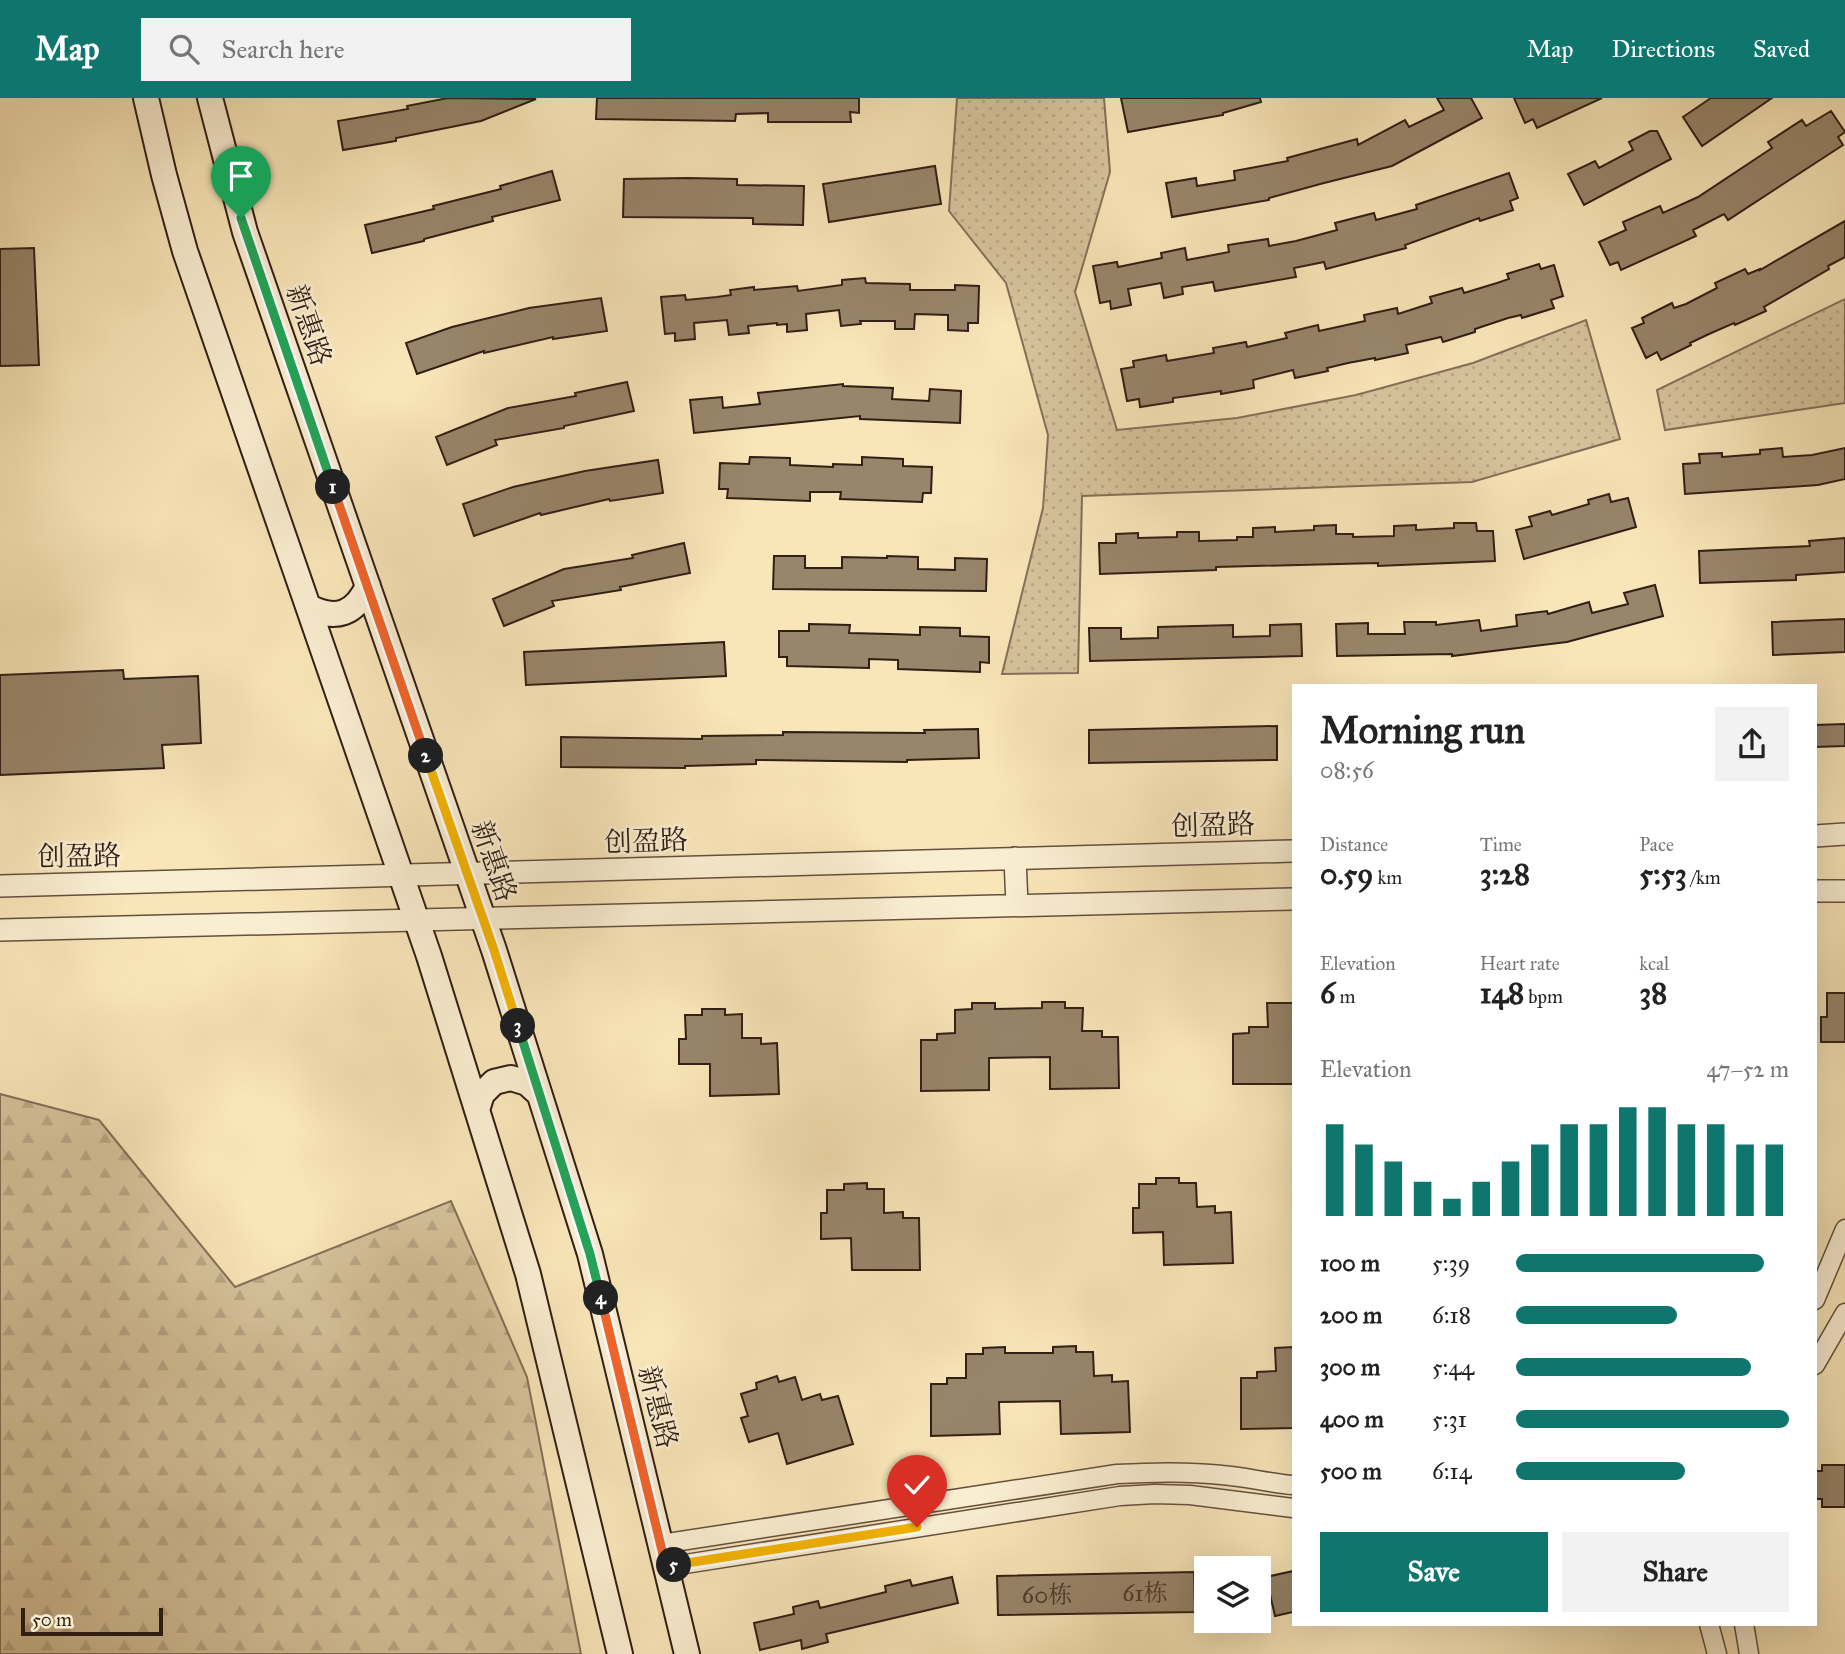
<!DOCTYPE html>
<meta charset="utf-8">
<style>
:root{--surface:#fff;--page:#f2f2f2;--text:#222;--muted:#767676;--accent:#0f766e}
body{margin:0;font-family:"IM FELL Great Primer","Noto Serif SC",serif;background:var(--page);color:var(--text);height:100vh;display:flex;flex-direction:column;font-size:26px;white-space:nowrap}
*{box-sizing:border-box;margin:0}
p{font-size:23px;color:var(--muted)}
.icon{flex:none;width:38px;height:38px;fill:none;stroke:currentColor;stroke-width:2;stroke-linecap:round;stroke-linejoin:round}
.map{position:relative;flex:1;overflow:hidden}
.details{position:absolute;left:1292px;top:586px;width:525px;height:942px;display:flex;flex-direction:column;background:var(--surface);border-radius:0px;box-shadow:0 7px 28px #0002}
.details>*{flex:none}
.tools{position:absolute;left:1194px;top:1458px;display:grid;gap:14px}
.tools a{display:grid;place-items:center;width:77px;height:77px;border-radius:0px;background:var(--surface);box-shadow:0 7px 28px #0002;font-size:35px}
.scale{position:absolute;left:21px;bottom:18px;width:142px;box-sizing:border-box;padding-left:7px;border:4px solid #311e15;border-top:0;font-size:19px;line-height:24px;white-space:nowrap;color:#311e15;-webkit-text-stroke:5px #faeed1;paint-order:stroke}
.pin{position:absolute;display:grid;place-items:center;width:60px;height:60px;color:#fff;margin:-72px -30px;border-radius:50% 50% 50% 0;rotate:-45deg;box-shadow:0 0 7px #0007}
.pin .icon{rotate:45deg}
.km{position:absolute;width:35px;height:35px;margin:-18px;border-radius:50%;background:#222;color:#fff;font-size:19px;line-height:35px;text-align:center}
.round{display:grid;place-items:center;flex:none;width:74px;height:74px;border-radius:0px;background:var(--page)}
.head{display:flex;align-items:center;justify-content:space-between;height:119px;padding:0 28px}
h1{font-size:38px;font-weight:700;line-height:52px}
.metrics{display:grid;grid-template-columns:repeat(3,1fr);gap:10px;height:119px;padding:7px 28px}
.metrics div{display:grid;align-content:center}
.metrics b{font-size:30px;font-weight:700}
.metrics small{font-size:19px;font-weight:400}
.metrics p{font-size:19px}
.chart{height:196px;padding:14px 28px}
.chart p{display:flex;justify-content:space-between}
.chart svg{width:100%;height:126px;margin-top:7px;stroke:var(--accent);stroke-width:6}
.primary-button{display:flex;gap:14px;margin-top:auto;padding:14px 28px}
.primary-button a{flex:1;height:80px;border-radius:0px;background:var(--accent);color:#fff;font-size:28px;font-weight:700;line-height:80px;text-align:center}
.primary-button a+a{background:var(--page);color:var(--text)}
ul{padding:0 28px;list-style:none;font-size:23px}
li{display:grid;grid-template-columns:112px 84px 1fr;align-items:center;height:52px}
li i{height:18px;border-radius:9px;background:var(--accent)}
header{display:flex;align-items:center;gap:42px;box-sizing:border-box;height:98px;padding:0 35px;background:var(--accent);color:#fff}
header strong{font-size:33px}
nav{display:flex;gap:38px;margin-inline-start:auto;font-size:24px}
.search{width:490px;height:63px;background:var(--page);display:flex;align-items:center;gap:18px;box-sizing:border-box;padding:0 24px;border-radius:0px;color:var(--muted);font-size:26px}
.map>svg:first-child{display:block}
</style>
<header>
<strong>Map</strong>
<div class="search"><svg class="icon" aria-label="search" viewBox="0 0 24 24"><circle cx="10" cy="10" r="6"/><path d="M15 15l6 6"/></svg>Search here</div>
<nav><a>Map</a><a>Directions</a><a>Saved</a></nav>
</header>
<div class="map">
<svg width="1845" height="1556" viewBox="0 0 1845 1556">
<defs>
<pattern id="forest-firs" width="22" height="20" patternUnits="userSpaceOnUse" patternTransform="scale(1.75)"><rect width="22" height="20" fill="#d6c39c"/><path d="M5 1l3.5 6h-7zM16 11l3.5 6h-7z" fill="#b8a786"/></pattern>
<pattern id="park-dots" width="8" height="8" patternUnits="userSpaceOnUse" patternTransform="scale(1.75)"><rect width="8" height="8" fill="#d6c39c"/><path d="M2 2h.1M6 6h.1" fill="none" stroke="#b8a786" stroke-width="1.8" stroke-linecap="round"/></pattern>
</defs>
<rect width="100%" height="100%" fill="#f8e5b8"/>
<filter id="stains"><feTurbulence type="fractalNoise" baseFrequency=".00286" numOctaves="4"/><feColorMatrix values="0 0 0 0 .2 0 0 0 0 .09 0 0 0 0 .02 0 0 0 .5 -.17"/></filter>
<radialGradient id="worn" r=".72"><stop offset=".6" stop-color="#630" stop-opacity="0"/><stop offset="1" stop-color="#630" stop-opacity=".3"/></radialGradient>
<path fill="url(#forest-firs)" stroke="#847058" stroke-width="2" d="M0,996L99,1022L235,1189L451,1103L527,1279L581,1556H0Z"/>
<path fill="url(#park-dots)" stroke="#847058" stroke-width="2" d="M957,0H1104L1110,74L1075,194L1117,332L1237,320L1356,297L1473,265L1586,222L1620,341L1472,384L1082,398L1078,575L1002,576L1043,410L1048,337L1006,185L949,113Z
M1845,201V305L1665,332L1657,292Z"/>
<path fill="#98856a" stroke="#311e15" stroke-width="2" d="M448,0L536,1L481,23L396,40V43L343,52L338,23L408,11L407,8Z
M597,0H859V15L850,14L851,24H768V15L736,16L735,23L596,21Z
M1121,0H1260L1261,4L1223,15V17L1128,34Z
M1437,0H1471L1482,20L1392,68L1324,85L1269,100V102L1172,119L1166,85L1196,80L1197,88L1235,82L1234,73L1288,63L1287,60L1357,41L1358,47L1405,22L1409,29L1444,12Z
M1514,0H1602L1537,30L1533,21L1525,25Z
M1711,0H1772L1702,48L1683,19Z
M1831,13L1845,34L1838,39L1843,47L1728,122L1724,116L1693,132L1696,138L1621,172L1618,164L1610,167L1599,144L1626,132L1623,124L1660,108L1663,115L1698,99L1772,50L1768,44L1802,22L1806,28Z
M1650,33H1657L1671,61L1584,107L1568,76L1595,63L1599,70L1633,52L1629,44Z
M935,68L941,106L829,124L823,86Z
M552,73L560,102L492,119L493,123L424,141V143L372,155L365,127L434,111L433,108L501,91L500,88Z
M1509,75L1518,100L1510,103L1513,112L1480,123L1479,120L1405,147L1406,150L1326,171L1324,164L1294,170L1296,179L1215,193L1213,184L1182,189L1183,196L1164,200L1161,185L1128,191L1131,207L1111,211L1110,203L1100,205L1093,168L1117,164L1118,169L1162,160L1161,155L1185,150L1187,162L1229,154L1228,147L1241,145L1268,141L1269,148L1296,143L1337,132L1335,125L1374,115L1376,122L1417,111L1416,107Z
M687,80L737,81V87L804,88L803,127L753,126V120L623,119L624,81Z
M1845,123V159L1828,168L1829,171L1764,209L1766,213L1735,227L1734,225L1709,236L1690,245L1691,247L1661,262L1657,254L1646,260L1632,230L1644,225L1642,220L1672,205L1674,210L1686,206L1717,190L1715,185L1745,171L1748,176L1760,171V172Z
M34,150L39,267L0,268V151Z
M1539,166L1541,171L1554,167L1563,198L1551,202L1554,210L1522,220L1521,217L1508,220L1475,231V234L1443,244L1441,239L1406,247L1408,255L1375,262V260L1348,265L1327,270L1328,273L1295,280L1293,272L1253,282L1254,290L1221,296V293L1195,297L1173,300V304L1140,309L1139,301L1127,303L1121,271L1134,269L1133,263L1166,257L1167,263L1214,255L1213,250L1246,244L1247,249L1287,240L1285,235L1318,227L1319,233L1365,223L1364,217L1397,210L1398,216L1432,205L1430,199L1462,190L1464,195L1497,185L1509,181L1507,176Z
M865,180L866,185L910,186V192H955V187L979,188L978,225H968V233L948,232V217L915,216L914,231H895V223H860L861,226L841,228L839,212L806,216L807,232L787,234V226L777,227V225L748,228L749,235L729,237L727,222L694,225L695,241L675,243V235L665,236L661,199L685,197L686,202L717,199L731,197L730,192L754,189V192L797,188L798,193L842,187V182Z
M601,200L607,233L553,241V239L484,255V253L417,276L406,245L452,229L529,210Z
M627,284L634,313L564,328V330L495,342L497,347L447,367L436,339L508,310L576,298L575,295Z
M843,286V288L893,290L892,301L929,303L930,291L961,293L960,325L860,321V318L694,335L690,302L722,299L723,310L760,306L758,295Z
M1782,350L1783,359L1812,357L1845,350V381L1818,387L1685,396L1683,366L1700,365L1699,356L1722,355V359L1760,356V352Z
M750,359L790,360V367L833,369V366L862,367V359L903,361V368L932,369L931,395H923L922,404L840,401L841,394H810V403L727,400L728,391H719L720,365L749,366Z
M658,362L663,395L610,403L609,401L541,417L540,415L474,438L463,406L513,389L585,373Z
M1609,396L1611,404L1628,400L1636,429L1524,461L1516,432L1532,428L1529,419L1550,413L1552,417L1589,406L1588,402Z
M1454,425H1476L1477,433H1493L1495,463L1378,468V465L1216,469V472L1100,476L1099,445H1116V436L1138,435V440L1177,439V434H1199V443L1237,442V439H1253V430L1275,429V434L1314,432V428L1336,427V436H1353V439L1394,438V428L1416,427V432L1454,430Z
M1845,440V474L1796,477V482L1700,485L1699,453L1810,448L1809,443Z
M684,445L690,475L620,489L621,492L552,503L554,508L504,528L493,501L564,471L633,460L632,457Z
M774,458H805V470H842V459L887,460V458L918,459V471L955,472V460L987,461L986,493L773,491Z
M1655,487L1663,518L1567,544L1452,558V556L1337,558L1336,526L1368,525V536H1405L1404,524H1436V527L1479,522L1481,533L1517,528L1516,517L1547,513L1548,516L1589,504L1592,515L1628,506L1624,495Z
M1845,521V554L1773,557L1772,524Z
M809,526L850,527L849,535L890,536L920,537V529L960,530V538L989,539V565L980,564V574L898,571V562L869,561V570L787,568V559H779V533H809Z
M1301,526L1302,558L1090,563L1089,530H1121V541L1158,540V529L1233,527V539L1270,538V527Z
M724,544L726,578L526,587L524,554Z
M123,572L124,581L198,578L201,645L162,647L164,670L0,677V577Z
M1845,626V648L1815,649V627Z
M1277,628V662L1089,665V632Z
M978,631L979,660L907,662V664L756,662V666L685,668V670L561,669V639L702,641V638L783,637V634L925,635L924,632Z
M1827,895H1845V944H1821V919H1827Z
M1042,904H1065V910H1083L1082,933H1102V939H1118L1119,990L1050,991V959L989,960V992L921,993V942H937V936L955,935V912L972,911V905H995V911L1042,910Z
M1267,905H1293V986H1233V936L1249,935V929H1268Z
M702,911H725V917L742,916V940H761V946L777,945L779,996L710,998V966H679V941H686L685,917H702Z
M1156,1080H1179V1085H1196L1197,1109L1215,1108V1115L1231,1114L1233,1165L1164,1167L1163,1134L1133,1135V1110H1139V1086H1156Z
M867,1085V1091H884V1115L903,1114V1120H919L920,1172H852L851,1140L821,1141V1115H827V1092H844V1086Z
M1076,1248V1254H1093L1094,1278L1112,1277V1284L1128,1283L1130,1334L1061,1336L1060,1303L999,1304L1000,1336L931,1338V1286H947V1280H966V1256H983V1250L1005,1249V1255H1053V1249Z
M1293,1249V1330L1241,1331V1280H1257V1274L1276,1273L1275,1250Z
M777,1278L779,1284L795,1279L802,1302L820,1296L822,1302L838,1298L853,1346L787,1366L778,1335L749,1344L741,1320L748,1318L741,1296L757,1291L756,1285Z
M1822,1367H1845V1409H1822V1401H1815V1373H1822Z
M1293,1473V1514L1275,1518L1266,1479Z
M1194,1474L1195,1514L998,1517L997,1478Z
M952,1479L958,1505L826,1536L828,1544L802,1551L801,1542L760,1552L754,1525L794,1516L793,1509L818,1503L820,1510L886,1494L885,1488L910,1482L912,1488Z"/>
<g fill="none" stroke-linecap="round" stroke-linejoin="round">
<defs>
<path id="minor" d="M1815,1202L1845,1131
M1815,1267L1845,1215
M661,1446L1117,1376C1153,1374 1187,1373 1222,1377C1246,1379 1269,1385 1293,1387
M666,1469L1120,1398L1155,1396L1190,1397L1293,1410
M1709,1526L1717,1556
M1744,1526L1749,1556"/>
<path id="tertiary" d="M1815,738L1845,736
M1015,760L1017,807
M0,788L1293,753
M1815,793H1845
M0,832L1293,801"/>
<path id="secondary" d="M146,0L164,77L185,153L429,858L477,1012L528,1176L620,1556
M210,0L245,134L494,852L590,1156L687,1556
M309,509C336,523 355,516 368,488
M477,1012L482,996L494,984L511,980L527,985L539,996"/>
</defs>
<use href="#minor" stroke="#63503e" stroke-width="21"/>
<use href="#tertiary" stroke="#63503e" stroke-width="24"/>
<use href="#secondary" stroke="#311e15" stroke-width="28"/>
<use href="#minor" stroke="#faeed1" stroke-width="18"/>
<use href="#tertiary" stroke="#faeed1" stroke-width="21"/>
<use href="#secondary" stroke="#faeed1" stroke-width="24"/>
</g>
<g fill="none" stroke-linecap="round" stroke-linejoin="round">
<defs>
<path id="split-1" d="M241,120L333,389"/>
<path id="split-2" d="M333,389L426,658"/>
<path id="split-3" d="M426,658L494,852L518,928"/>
<path id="split-4" d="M518,928L590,1156L601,1200"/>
<path id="split-5" d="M601,1200L666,1469L674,1467"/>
<path id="split-6" d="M674,1467L917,1429"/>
</defs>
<use href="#split-1" stroke="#fff" stroke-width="14"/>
<use href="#split-2" stroke="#fff" stroke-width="14"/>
<use href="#split-3" stroke="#fff" stroke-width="14"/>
<use href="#split-4" stroke="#fff" stroke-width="14"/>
<use href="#split-5" stroke="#fff" stroke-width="14"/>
<use href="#split-6" stroke="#fff" stroke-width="14"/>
<use href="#split-1" stroke="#22a559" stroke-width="9"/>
<use href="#split-2" stroke="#f0652b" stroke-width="9"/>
<use href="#split-3" stroke="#f5b400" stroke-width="9"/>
<use href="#split-4" stroke="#22a559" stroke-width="9"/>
<use href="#split-5" stroke="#f0652b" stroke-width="9"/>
<use href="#split-6" stroke="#f5b400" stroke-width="9"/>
</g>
<g text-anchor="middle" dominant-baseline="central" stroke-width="5" stroke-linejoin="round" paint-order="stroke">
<g font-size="24" fill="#4b382a">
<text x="1145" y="1495">61栋</text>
<text x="1047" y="1497">60栋</text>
</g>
<g font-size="28" fill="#311e15" stroke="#faeed1">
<text transform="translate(309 227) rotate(71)">新惠路</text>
<text transform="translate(1213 727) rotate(-2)">创盈路</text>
<text transform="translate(646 743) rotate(-2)">创盈路</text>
<text transform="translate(79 758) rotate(-1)">创盈路</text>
<text transform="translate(494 763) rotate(71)">新惠路</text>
<text transform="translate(658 1309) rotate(76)">新惠路</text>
</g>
</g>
<rect width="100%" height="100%" filter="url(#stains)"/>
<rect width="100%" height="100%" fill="url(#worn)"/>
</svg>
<div class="tools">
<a><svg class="icon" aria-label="layers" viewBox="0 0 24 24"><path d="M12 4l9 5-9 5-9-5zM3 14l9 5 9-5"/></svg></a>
</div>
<div class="scale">50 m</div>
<div class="pin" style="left:241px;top:120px;background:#1e9e55"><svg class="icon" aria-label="arrive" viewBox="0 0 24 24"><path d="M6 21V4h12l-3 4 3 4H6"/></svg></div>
<div class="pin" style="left:917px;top:1429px;background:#d93025"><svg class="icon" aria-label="check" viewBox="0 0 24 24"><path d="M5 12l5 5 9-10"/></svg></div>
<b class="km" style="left:333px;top:389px">1</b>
<b class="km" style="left:426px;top:658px">2</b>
<b class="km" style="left:518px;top:928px">3</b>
<b class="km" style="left:601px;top:1200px">4</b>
<b class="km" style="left:674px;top:1467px">5</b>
<section class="details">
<div class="head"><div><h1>Morning run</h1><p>08:56</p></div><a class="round"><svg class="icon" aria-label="share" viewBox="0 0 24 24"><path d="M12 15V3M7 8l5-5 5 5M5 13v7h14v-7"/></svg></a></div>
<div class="metrics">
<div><p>Distance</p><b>0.59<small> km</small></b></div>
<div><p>Time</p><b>3:28</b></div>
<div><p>Pace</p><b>5:53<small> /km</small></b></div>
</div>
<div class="metrics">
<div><p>Elevation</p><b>6<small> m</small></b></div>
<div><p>Heart rate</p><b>148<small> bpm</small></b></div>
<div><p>kcal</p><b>38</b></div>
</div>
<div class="chart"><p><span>Elevation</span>47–52 m</p>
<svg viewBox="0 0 160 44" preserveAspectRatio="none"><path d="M5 44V12M15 44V19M25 44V25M35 44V32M45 44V38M55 44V32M65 44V25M75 44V19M85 44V12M95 44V12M105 44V6M115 44V6M125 44V12M135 44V12M145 44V19M155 44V19"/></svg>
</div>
<ul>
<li><b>100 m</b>5:39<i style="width:91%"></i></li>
<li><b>200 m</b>6:18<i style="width:59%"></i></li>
<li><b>300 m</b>5:44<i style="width:86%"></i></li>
<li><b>400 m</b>5:31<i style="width:100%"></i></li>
<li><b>500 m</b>6:14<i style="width:62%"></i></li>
</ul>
<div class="primary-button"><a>Save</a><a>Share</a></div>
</section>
</div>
